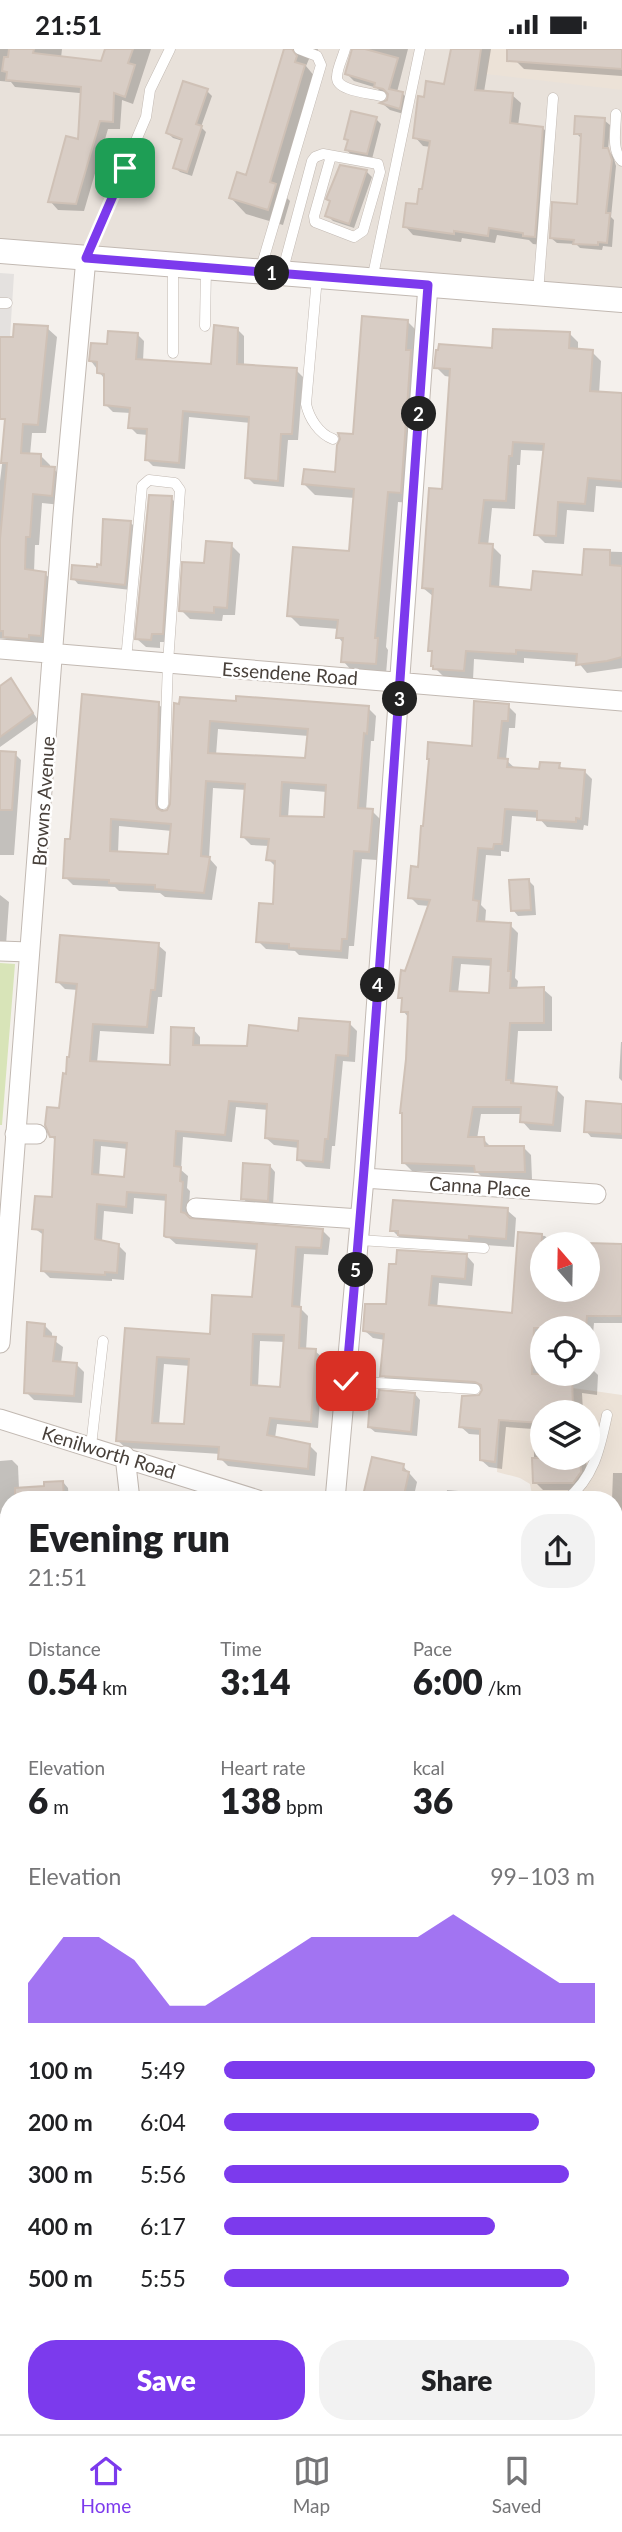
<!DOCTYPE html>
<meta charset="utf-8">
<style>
:root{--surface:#fff;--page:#f2f2f2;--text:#202124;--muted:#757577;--line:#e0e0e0;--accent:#7c3aed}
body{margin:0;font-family:Lato,sans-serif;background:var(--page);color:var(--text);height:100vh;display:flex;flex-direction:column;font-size:26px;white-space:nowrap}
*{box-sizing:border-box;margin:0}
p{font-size:23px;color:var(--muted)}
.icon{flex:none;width:38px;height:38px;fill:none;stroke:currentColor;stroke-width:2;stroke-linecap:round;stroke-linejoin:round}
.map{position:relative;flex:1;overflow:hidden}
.sheet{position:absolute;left:0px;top:1442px;width:623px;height:943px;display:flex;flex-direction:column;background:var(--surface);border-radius:28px 28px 0 0;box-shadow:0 7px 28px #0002}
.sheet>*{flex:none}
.needle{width:46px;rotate:340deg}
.controls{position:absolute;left:530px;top:1183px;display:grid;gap:14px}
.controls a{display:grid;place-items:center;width:70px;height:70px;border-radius:50%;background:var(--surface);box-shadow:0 7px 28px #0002;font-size:35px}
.pin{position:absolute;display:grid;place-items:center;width:60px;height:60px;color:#fff;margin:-30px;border-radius:14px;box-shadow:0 4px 10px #0006}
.km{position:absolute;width:35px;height:35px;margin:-18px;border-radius:50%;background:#222;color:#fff;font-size:19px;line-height:35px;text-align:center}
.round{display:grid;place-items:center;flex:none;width:74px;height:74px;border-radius:28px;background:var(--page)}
.overview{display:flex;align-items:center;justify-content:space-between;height:119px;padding:0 28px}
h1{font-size:38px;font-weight:800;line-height:52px}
.stats{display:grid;grid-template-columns:repeat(3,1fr);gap:10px;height:119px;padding:7px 28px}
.stats div{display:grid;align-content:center}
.stats b{font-size:35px;font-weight:800}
.stats small{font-size:19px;font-weight:400}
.stats p{font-size:19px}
.chart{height:196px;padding:14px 28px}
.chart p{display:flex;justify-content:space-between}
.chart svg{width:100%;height:126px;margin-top:7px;fill:var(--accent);opacity:.7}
.action{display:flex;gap:14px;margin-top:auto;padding:14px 28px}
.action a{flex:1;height:80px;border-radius:28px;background:var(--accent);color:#fff;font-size:28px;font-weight:800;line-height:80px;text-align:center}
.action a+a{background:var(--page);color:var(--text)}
ul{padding:0 28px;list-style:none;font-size:23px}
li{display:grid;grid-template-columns:112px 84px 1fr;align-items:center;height:52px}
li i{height:18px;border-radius:9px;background:var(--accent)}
.status{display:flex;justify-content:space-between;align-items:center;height:49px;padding:0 35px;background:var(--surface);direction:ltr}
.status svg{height:19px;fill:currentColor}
.tab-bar{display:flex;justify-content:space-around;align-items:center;height:98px;border-top:2px solid var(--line);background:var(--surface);font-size:19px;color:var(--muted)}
.tab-bar a{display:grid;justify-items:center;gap:4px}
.tab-bar .selected{color:var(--accent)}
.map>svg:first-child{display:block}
</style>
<div class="status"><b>21:51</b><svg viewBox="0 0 49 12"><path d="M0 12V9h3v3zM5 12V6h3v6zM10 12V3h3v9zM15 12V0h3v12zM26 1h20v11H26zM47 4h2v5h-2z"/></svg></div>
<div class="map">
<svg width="622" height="2385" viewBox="0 0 622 2385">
<rect width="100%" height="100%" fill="#f4f0ec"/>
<path fill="#e8e1da" d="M0,0H622V240L0,192Z"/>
<path fill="#ece2d7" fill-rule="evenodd" d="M490,0H622V41L486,25Z
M502,1329L622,1346V1465L619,1510H614V1451H533L530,1435L520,1429L497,1423ZM542,1363H588V1409H542Z
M614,1955H622V2385H511L516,2377L614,2376Z"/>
<path fill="#d8e4b8" d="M0,914L15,915L2,1076H0Z
M614,1573L622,1575V1710L614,1707Z"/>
<path fill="#e4e1df" d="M0,224L14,225L10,288H0Z"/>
<path fill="#0003" fill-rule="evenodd" d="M0,0H62L61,9L90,45L15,38L11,33L0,32Z
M107,0H151L133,55L122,51L120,80H108L84,162L58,161L50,152L79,92Z
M286,0H318L316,8L309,10L306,17L320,34L286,148L290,152L283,176L246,165L231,149L247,128Z
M354,0H408L397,43L403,45L410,52L407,66L390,61L383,55L388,53L390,46L383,45L377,39L354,32L347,25Z
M452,0H491L484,43L512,46L521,54L518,77L543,79L551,88L542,196L533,195L529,191L497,186L495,194L462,189L461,193L413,186L405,177L418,157L424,142L431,98L423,97L415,88L425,50L446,37Z
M517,0H622V27L524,20L516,12Z
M207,42L212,47L201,78L206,83L192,127L180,123L175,118L183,92L173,89L168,84Z
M376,70L381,75L372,110L352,107L347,101L349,93L346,89Z
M604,71L610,76L608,101L613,107L616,117L611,168L614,171L612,198L603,197L602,201L580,199L576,195L557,194L551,189L579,157L581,89L576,84Z
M366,122L372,128L354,179L333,172L327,166Z
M408,273L418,283L411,454L398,453L386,598L388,601L386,625L353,623L343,612L344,595L338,588L339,580L300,577L289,566L351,504L355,449L315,446L304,435L336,425Z
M47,279L57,288L46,384H32L30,406L41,407L50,416V420H54L63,430L61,456L42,454L39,496H35L34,523L45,525L55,534L50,595L14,597L7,590L0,589V432L8,366L0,365V289L14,290Z
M237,280L244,287V317L296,321L303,328L298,391H288L284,438L254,435L247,428L251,374L189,368L185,420L153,417L146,410L148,386L137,385L130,378L131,364L113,363L106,356V332L91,312L109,297L137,285L144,292L143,312L212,317Z
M569,284L578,293V302L592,303L601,312L599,345L622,346V439L596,437L594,463L567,461L564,495L545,494L536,485L545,402L521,401L520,416H517L515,460L492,459L488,497H492L501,506L499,540L533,543L584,528L586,502L622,503V619L587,624L578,613L524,609V614L474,610L473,631L444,628L435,619L433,605L429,601L434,548L423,539L443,442L451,328L445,327L436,318L494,301Z
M171,449L180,458L171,593H160V599L146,598L137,590Z
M131,474L136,479L131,541L78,535L73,529L102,518Z
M231,496L240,505L235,566H223L222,572L190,570L181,561L206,516Z
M11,631L38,671L0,698V639Z
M158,655L167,663L163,764L168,763L172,756L176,656L368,659L376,667L374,692H371L366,761L372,762L380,770L377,811L362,810L354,897H349L348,910L299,906L295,902L266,900L258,892L275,857L277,819L268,810L270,797L251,796L243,788L247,741L213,739L209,809L217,818L212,851L165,848L160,844L119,842L115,838L73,836L65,828L72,792ZM218,680L309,687L307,711L216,706ZM290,740L327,743L325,770L288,769ZM119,777L172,782L170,807L118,804Z
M508,657L516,665L515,679H509L506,711L516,720L541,722L559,716L564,721L584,722L592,730L588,777L584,776L583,781L547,778L539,769L512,767L509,803L501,802V807L486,806L481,856L486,861L485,874L510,876L518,884L515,929L518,932L517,940H543L552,948V982H518L514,1036L556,1040L564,1048L561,1083L530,1081L522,1072V1065H481L477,1090H483L491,1098H523L531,1106L532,1130H484L478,1124L412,1122L404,1114L402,1064L409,969L403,962L404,952L400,948L406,924L429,857L418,856L410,848L419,820L474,699ZM461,915L493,917L490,946L458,944Z
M0,704L15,705L21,711L14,806H0Z
M529,832L534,837L536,866L518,867L513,861Z
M0,846L9,853L6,896L0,899Z
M158,896L166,903L162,948H158L154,985L100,982L97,1014L172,1018L193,980L200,988V998L249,999L300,984L350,975L357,982L355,1013L343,1012L335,1097H332L330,1120L306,1118L298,1110L299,1099L274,1096L266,1089L269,1061L236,1058L232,1093L183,1088L181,1121L188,1127L187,1139L190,1142L188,1169L322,1181L330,1189L328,1206L304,1205L300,1259L308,1267L306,1301L315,1302L323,1309L318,1379L277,1375L275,1389L309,1396L317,1404L315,1427L228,1417L220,1409L221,1405L126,1399L118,1392L127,1281L212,1287L254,1250L258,1201L176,1195L166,1186L168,1152L134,1149L133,1165L104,1162L102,1192L118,1196L126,1204L124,1231L112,1230V1232L50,1229L42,1221L45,1187L34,1179L53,1149L56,1092L51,1087L61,1061L71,1010L78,941L65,940L58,933ZM101,1097L128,1100L125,1130L99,1128ZM260,1292L285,1293L281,1340L258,1338ZM164,1315L191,1317L186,1377L159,1376Z
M621,993H622V1032L619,1029Z
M622,1056V1090L591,1088L586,1082Z
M270,1117L275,1123L273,1156L248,1155L243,1149Z
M507,1161L516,1169L514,1198L401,1190L392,1181Z
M520,1185L545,1187L551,1193L622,1196V1274H594L590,1318L598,1326L597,1346L582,1344L583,1363H542V1409H586L588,1432L581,1441H543L535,1433L533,1380L506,1378L502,1420L489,1418L481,1411L482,1386L469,1385L461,1378L484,1340L390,1334L382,1326L385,1291L373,1289L365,1282L388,1256L390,1217L467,1207L474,1215L472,1237L439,1234L437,1260L513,1266ZM542,1195H588V1241H542ZM542,1279H588V1325H542Z
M44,1276L52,1284V1290L63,1298L61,1314L76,1315L84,1323L82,1354L34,1351L26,1343Z
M415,1345L420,1351L417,1387L375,1383L369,1378Z
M12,1411L18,1417L19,1440L46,1438L63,1433L68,1439L69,1451H9V1465H0V1412Z
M403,1417L417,1433L413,1451H364Z
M613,1424H622V1516L614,1515V1451H612Z
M447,1441L493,1445L498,1451H446Z
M0,1528L9,1531V1634L0,1587Z
M0,1656L9,1659V1869L0,1866Z
M3,1876L9,1878V1959L0,1956V1922L4,1911L0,1909V1885Z
M614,2113L620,2154L622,2146V2297L614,2298Z
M63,2376L75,2380L80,2385H60Z
M71,2376H159L156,2385H91Z
M220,2376L229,2379L230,2376H294L298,2385H217Z
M353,2376H390L391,2385H354Z
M419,2376H449L448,2385H418Z"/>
<path fill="#d8cdc5" stroke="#cfc1b6" stroke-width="2" fill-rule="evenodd" d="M9,0H34L33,4L101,12L105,0H133L128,14L135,16L125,48L114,44L113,73L100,72L76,155L48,153L66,87L78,90L81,38L6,31L7,23L2,22L4,8H8Z
M284,0H292L297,7L295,13L305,16L270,133L276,135L268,161L229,149L237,123L246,126Z
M352,0H365L398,9L389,40L403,43L400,60L380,54L387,51L388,45L383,40L374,38L375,34L345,25Z
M451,0H481L475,41L513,44L510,74L543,78L535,188L523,187V184L489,179L488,187L454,182V185L403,178L406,154L417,155L419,140H422L430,92L413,89L418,47L424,48L426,32L444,35Z
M507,0H622V20L507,12Z
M183,32L208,40L196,75L202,77L187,123L173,119L182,90L166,84Z
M351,62L377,68L367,105L345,101L348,91L344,90Z
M575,67L605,69L603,99H608L612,111L606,164H610L607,194L598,193V196L573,195L574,191L550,189L552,153L577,155L581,85H574Z
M340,116L367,121L349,175L325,167L330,152L326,150Z
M362,267L408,271L406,301H411L401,444L388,443L375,589H378L376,615L341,613L343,589H336L338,571L287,567L293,498L349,502L354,440L302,435L304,420L335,423L337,396L340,390L338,384L353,385Z
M14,275L48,277L38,376L23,375L21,404L41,405V417L55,418L52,447L33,445L30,488H26L25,520L46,523L41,587L29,586V590L3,588V582H0V490L7,414H1L5,370H0V288H13Z
M214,276L238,279L237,315L297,319L292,385H281L278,432L245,429L249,368L183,362L179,414L145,411L147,380L128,379L130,359L104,356V325L97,324V313L89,312L91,294L107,295L108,282L138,284L136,310L211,315Z
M493,280L570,283L569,299L593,301L590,342L622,344V432L588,429L585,455L558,453L556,487L534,486L544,395L513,393L512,407H509L506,452L484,451L479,494L493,495L490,537L531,541L533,522L582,526L584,500L610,501V516L622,517V608L607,612L576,616L577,605L516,601V605L466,602L464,622L433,620V617H431L432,602H428L433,540L422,539L429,439L442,440L450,320L434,319L436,301H438L439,295L492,299Z
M149,446L172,447L163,585H152L151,591L135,590Z
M103,470L131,472L125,536L71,530L72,516L97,518V515L101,516Z
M206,492L232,494L227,559L214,558V564L179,562L182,513L204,514Z
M11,629L33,664L0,688V637Z
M82,645L159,653L156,755L157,759L162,762L167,761L170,755L174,654L179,655L180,648L236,652V647L369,657L367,685L364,684L358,759L373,760L369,803L354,802L347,890H342L341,902L289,899V895L256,893L259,854L273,855L275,812L266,811L269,790L241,788L245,735L206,732L201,807L210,808L204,844L155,840V836L109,834V831L63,829L65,790H70ZM210,672L308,680L305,709L208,704ZM282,733L326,736L324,768L280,767ZM111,770L171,775L168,805L110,802Z
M474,652L509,655L508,672H502L498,709L508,710L507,718L539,720L540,713L560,714L559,719L585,721L581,770L576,769V773L537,771V762L505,760L502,795H494L493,800L478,799L473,851L479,852L477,872L511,874L508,922H511L510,939L544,938V974H510L506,1031H511V1034L557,1038L553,1076L520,1073L521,1058H473L468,1088H484L485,1097H524L525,1123H475L474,1117L402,1114V1064H400L406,1010L408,963H401L402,949H398L401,921L405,922L430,851L408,849L411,817L418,818L421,777H423L429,710H427L428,693L472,697ZM453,908L491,910L489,944L450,942Z
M0,702L16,703L12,761H0Z
M529,830L531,861L511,862L509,831Z
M60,886L159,894L155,941H151L147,978L93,975L90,1012L170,1016L171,978L194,979L193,996L247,997L249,976L298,982L299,969L350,973L348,1007L336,1006L328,1090H325L323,1113L297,1111L298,1092L265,1089L267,1055L229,1052L225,1086L176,1082L174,1117L181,1118L180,1132L183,1133L181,1163L185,1164L190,1169L323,1180L321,1199L296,1198L292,1257L301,1258L299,1299L316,1300L311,1373L270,1369L267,1386L310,1395L308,1420L218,1410L219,1398L116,1392L125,1279L210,1285L212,1246L252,1248L257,1195L166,1188L164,1187L166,1146L127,1143L126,1158L97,1155L95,1190L119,1195L117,1224L105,1223V1226L41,1222L43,1181L32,1180L35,1147L52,1148L55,1088H50L45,1076L47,1058L59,1059L63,1024L66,1025L67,1008H69L77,935L56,933ZM94,1091L127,1094L124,1128L92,1125ZM253,1285L284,1286L280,1338L251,1336ZM157,1308L189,1310L184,1375L152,1374Z
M586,1052L622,1055V1085L584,1083Z
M243,1114L270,1116L268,1152L241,1150Z
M393,1151L508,1159L506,1190L469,1187V1191L398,1186V1182H390Z
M518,1183L542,1185L541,1241H588V1194L622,1195V1267H587L586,1279H534L532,1325H572L573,1363H542V1374L499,1371L495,1413L480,1411V1380L459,1378L462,1347L479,1346L482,1341L481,1336L475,1333L380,1327L384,1285L363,1282L365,1255H386L389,1215H396L397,1201L467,1205L465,1230L432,1227L429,1256L512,1264Z
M27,1273L45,1275L44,1287L56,1288L53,1312L77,1314L74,1347L24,1344Z
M379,1341L415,1344L411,1383L368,1378L370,1350H378Z
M372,1408L404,1415L403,1421L409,1423L403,1451H362Z
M532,1409H580L581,1423L573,1434H533Z
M63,1432L64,1451H15V1439L44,1437V1433Z"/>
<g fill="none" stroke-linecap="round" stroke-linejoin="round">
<defs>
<path id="service" d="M345,0C343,8 337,19 337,28C336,42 370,44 381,47
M616,65C616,79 611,101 622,112
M86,209L146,68L150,41L170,0
M173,217V304
M260,222L321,16L317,7L299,0
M282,224L312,112L315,108L323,105L378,115L380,123L363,182L354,188L315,173L314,167L331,107
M317,228L306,355C309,369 319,385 333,390
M372,231L420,0
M538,244L553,49
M0,254H7
M205,277L206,218
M126,611L142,437L149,431L175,434L180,441L168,614L163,755
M359,1191L484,1199
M346,1332L475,1340
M91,1397L103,1292
M566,1451C594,1429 600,1399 607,1366"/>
<path id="minor" d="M0,600L622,652
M0,902L29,903
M15,1085H37
M364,1129L596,1145
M196,1159L360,1170
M0,1294L63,465L86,209
M0,1370L258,1451
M125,1407L130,1451
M335,1451L364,1129L428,236
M614,1559L622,1561
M614,1884L622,1881
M0,2121L4,2160L1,2385
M330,2376L333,2385
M170,2385L176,2376
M492,2385L497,2376"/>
<path id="tertiary" d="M0,202L622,251"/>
</defs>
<use href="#service" stroke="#c2b9b2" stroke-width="11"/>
<use href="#minor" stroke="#c2b9b2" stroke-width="21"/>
<use href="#tertiary" stroke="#c2b9b2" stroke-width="26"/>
<use href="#service" stroke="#fff" stroke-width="10"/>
<use href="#minor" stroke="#fff" stroke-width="19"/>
<use href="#tertiary" stroke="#fff" stroke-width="24"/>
</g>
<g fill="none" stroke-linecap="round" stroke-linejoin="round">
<defs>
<path id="route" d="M125,119L86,209L428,236C401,601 379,967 346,1332"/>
</defs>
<use href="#route" stroke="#fff" stroke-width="14"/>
<use href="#route" stroke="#7c3aed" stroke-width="9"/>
</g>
<g text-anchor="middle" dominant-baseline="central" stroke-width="5" stroke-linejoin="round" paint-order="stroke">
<g font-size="19" fill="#48403a" stroke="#fff">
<text transform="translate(290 624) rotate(4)">Essendene Road</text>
<text transform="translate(43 752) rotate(-86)">Browns Avenue</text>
<text transform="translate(480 1137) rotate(4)">Canna Place</text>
<text transform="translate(109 1403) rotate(17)">Kenilworth Road</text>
</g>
</g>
</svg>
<div class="controls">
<a><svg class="needle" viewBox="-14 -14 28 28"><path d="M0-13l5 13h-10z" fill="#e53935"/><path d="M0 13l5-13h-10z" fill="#757577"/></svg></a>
<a><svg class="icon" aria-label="locate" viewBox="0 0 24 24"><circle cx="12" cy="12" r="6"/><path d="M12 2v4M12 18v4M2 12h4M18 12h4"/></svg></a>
<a><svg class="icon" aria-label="layers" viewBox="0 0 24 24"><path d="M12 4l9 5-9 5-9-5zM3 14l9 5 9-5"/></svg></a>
</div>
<div class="pin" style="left:125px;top:119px;background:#1e9e55"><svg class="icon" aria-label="arrive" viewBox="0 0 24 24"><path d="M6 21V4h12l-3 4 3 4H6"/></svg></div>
<div class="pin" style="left:346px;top:1332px;background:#d93025"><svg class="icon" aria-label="check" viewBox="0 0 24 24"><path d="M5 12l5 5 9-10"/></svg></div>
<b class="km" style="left:272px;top:224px">1</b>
<b class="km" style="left:419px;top:365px">2</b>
<b class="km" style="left:400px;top:650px">3</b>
<b class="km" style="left:378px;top:936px">4</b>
<b class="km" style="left:356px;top:1221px">5</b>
<section class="sheet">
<div class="overview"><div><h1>Evening run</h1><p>21:51</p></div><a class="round"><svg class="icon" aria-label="share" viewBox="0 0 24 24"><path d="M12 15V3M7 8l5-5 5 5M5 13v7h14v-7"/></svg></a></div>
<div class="stats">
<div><p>Distance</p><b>0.54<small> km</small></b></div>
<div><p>Time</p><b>3:14</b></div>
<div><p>Pace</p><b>6:00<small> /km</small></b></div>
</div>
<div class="stats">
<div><p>Elevation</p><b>6<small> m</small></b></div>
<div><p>Heart rate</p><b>138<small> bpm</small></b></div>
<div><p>kcal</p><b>36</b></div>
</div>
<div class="chart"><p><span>Elevation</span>99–103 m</p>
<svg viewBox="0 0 160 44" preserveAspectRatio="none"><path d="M0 44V30L10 14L20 14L30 22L40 38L50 38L60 30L70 22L80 14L90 14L100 14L110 14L120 6L130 14L140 22L150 30L160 30V44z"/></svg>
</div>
<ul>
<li><b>100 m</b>5:49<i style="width:100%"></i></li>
<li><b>200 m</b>6:04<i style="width:85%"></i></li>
<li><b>300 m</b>5:56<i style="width:93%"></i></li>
<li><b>400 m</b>6:17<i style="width:73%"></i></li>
<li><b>500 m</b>5:55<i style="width:93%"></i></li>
</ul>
<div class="action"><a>Save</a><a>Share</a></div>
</section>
</div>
<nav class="tab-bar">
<a class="selected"><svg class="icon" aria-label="home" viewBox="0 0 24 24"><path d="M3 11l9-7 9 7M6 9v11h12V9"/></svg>Home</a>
<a><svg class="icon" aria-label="map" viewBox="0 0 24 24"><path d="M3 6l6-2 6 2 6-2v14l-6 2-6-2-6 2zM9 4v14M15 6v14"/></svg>Map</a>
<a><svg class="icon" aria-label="saved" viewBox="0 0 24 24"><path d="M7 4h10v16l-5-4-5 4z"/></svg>Saved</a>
</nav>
